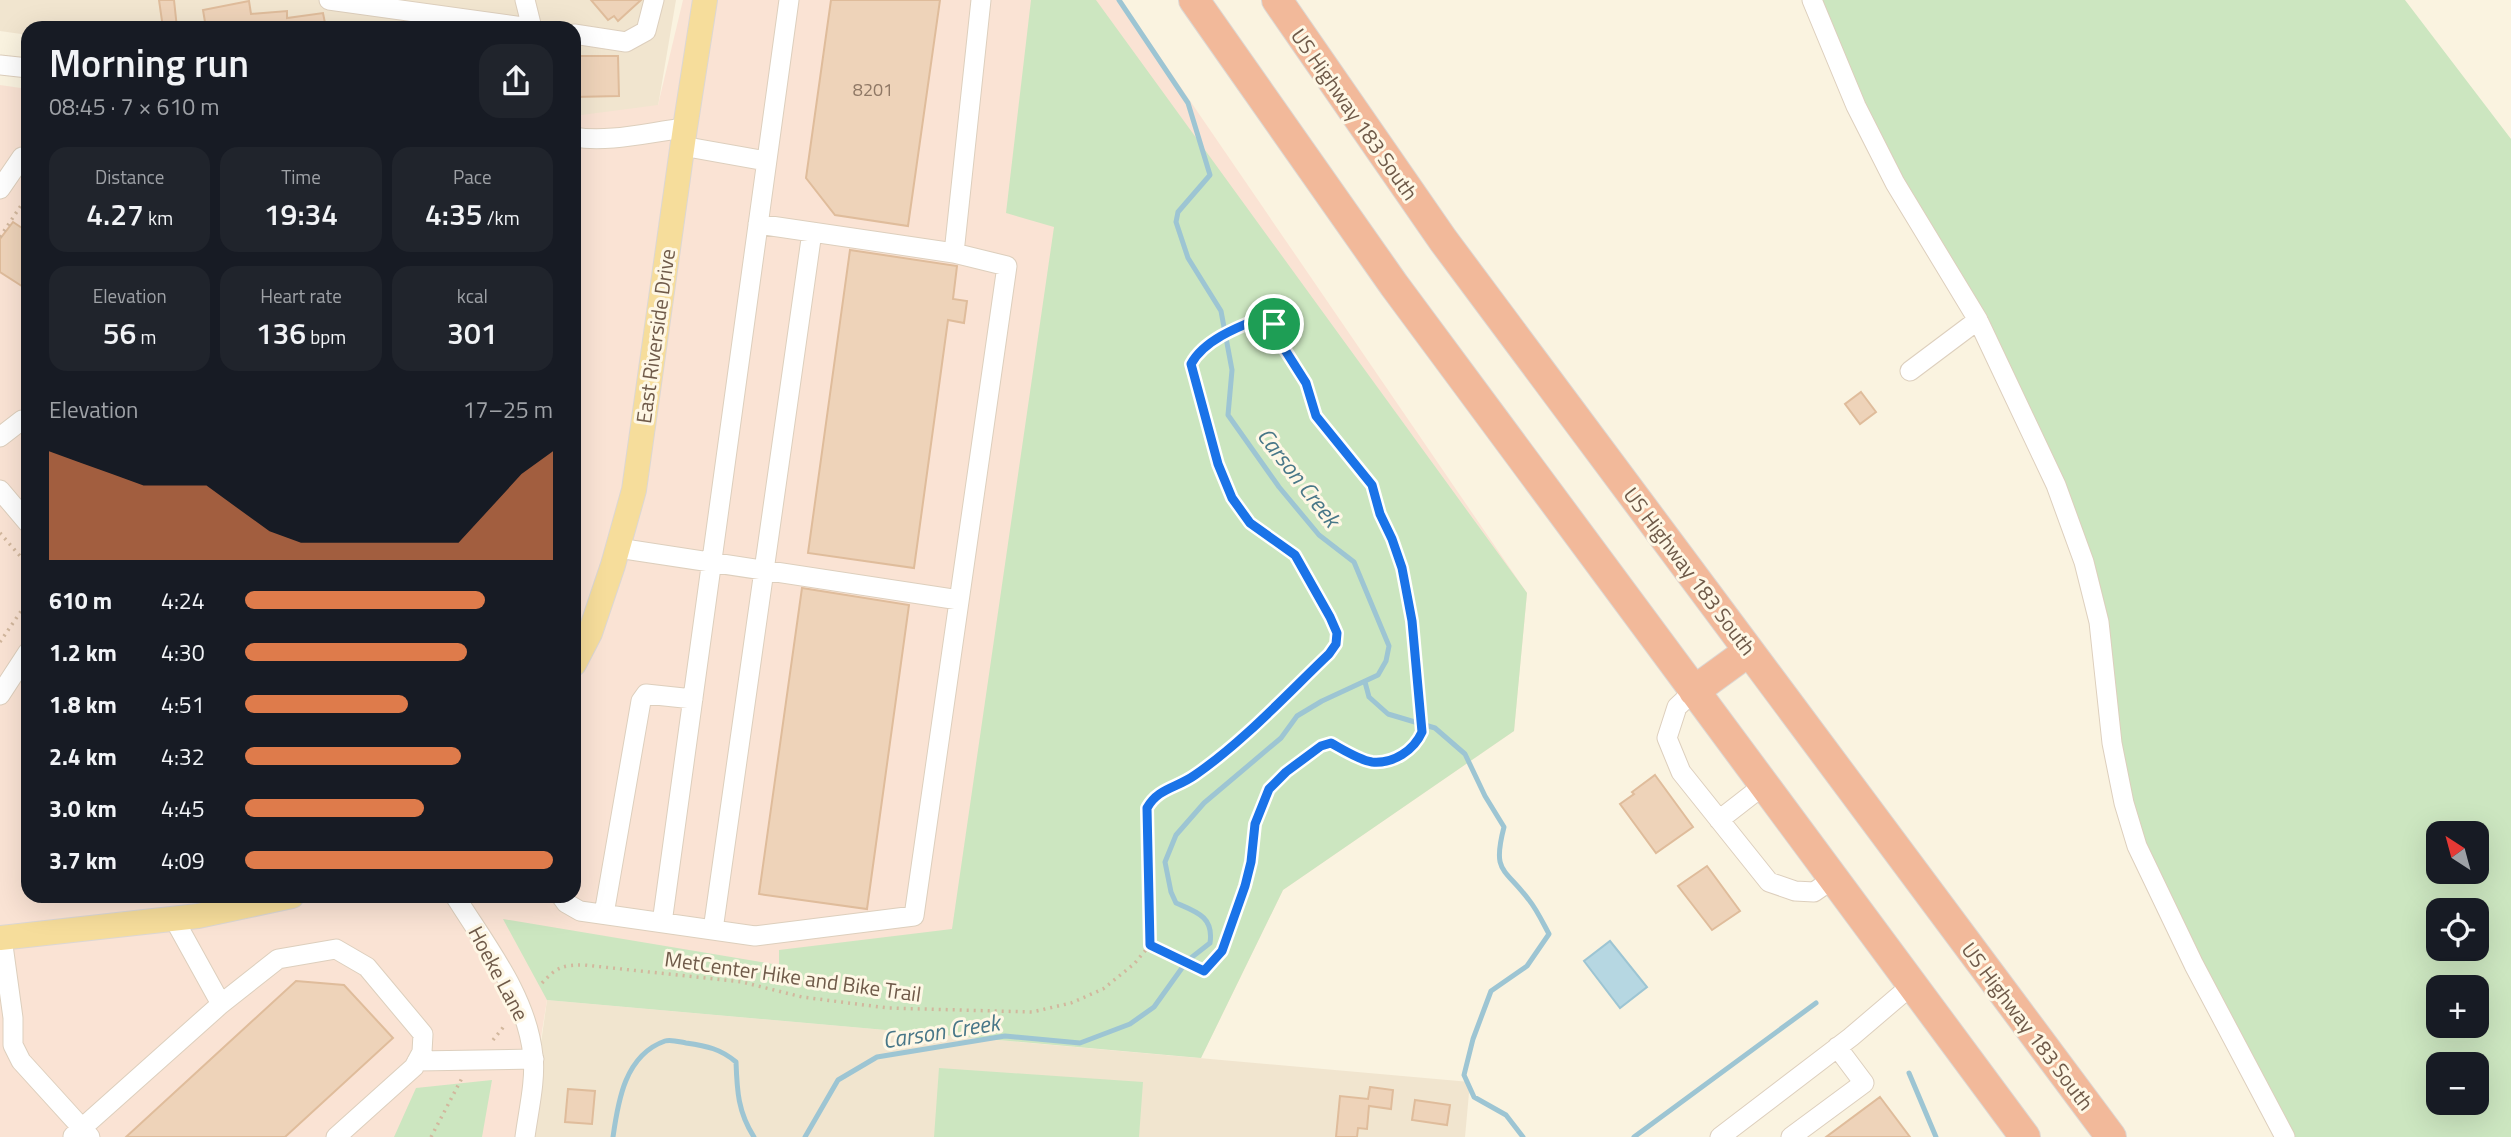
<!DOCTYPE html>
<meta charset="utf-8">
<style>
:root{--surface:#171b24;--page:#20242c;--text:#f1f3f6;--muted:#9ea1a6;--accent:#de7b4b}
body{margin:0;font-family:"Titillium Web",sans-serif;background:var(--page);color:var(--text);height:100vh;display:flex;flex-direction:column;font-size:26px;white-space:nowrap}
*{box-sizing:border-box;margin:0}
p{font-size:23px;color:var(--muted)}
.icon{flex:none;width:38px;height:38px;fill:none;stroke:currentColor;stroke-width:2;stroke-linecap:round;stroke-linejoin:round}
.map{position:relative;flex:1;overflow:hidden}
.sheet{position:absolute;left:21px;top:21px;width:560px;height:882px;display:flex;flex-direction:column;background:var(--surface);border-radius:21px;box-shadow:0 7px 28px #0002}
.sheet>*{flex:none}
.needle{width:46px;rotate:324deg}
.fabs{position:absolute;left:2426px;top:821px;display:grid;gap:14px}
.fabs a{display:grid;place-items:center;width:63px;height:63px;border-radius:14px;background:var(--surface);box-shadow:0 7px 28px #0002;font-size:35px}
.pin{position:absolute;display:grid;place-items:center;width:60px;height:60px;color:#fff;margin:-30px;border:4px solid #fff;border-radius:50%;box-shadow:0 2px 7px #0007}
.round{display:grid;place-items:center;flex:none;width:74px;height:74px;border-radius:21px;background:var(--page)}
.overview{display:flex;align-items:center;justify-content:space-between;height:119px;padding:0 28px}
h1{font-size:38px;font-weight:600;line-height:52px}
.stats{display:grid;grid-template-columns:repeat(3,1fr);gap:10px;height:119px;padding:7px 28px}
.stats div{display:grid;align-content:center;border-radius:18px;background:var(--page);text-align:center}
.stats b{font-size:30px;font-weight:600}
.stats small{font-size:19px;font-weight:400}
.stats p{font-size:19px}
.chart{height:196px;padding:14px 28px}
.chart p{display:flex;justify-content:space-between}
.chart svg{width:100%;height:126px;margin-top:7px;fill:var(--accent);opacity:.7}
ul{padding:0 28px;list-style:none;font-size:23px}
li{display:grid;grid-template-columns:112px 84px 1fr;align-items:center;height:52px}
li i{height:18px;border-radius:9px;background:var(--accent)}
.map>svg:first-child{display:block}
</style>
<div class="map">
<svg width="2511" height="1137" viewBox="0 0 2511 1137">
<rect width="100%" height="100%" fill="#faf3e0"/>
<path fill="#f1e5cf" d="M0,0H676L658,106L579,116L574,115V28H28V35L0,31Z
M547,1000L1470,1082L1465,1137H528Z"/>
<path fill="#fae3d4" d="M683,0H1121L1527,593L1514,731L1283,890L1201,1058L547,1000L525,1137H0V85L28,89V896H574V116L658,105Z"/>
<path fill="#cce6c0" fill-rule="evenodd" d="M1031,0H1096L1527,593L1514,731L1283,890L1201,1058L547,1000L503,919L779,965V950L952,929L1054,227L1006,213Z
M1818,0H2405L2511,139V1137H2290L2153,869L2134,813L2117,743L2090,559L1899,179ZM2438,833H2476V872H2438ZM2438,910H2476V948H2438ZM2438,987H2476V1026H2438ZM2438,1064H2476V1102H2438Z
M939,1068L1143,1082L1139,1137H934Z
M492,1080L482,1137H394L416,1088Z"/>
<path fill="#b6d7e2" stroke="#9dc5d3" stroke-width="2" d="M1610,941L1647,987L1620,1008L1584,961Z"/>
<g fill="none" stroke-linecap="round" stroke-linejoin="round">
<path stroke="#9dc5d3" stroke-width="5" d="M1365,682L1369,697L1388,714L1435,728L1465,754L1485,796L1504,827C1492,873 1504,867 1529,900C1537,910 1543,923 1549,934L1527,966L1491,991L1473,1039L1464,1075L1474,1097L1506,1115L1523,1137
M1909,1073L1936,1137
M613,1137C618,1101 625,1055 665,1041C671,1039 680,1042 686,1043C707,1046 721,1049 736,1062C737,1091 738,1112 754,1137
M805,1137L838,1080L877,1057L1005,1036L1080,1043L1130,1024L1154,1007L1187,961L1210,943C1214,917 1197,912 1176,903L1171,892L1165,862L1176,835L1204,803L1281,738L1297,716L1322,701L1378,675L1386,661L1389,646L1354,562L1319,535L1279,487L1228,415L1232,370L1221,311L1188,258L1176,222L1178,212L1210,175L1188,103L1119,0
M1634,1137L1816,1003"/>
</g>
<path fill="#eed3b9" stroke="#dfbc9b" stroke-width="2" d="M159,0H174L177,28H163Z
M591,0H641L618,21L614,16L608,20Z
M831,0H940L908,226L835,215L806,178Z
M249,1L251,14L287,11V18L323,13L326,28H206L203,10Z
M574,56H618L619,96L574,97Z
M13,222L28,232V290L0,272V239Z
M850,250L957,266L953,299L967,301L964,323L948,320L914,568L808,553Z
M1861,392L1876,412L1860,424L1845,404Z
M802,588L909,605L867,909L759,894Z
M1655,775L1693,827L1656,853L1620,804L1634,794L1632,792Z
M1707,866L1740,911L1712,930L1678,886Z
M296,981L344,985L393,1038L285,1137H126Z
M1370,1087L1393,1090L1391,1109L1369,1106L1367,1129L1358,1128L1357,1137H1336L1340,1096L1368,1099Z
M568,1089L595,1091L592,1124L565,1122Z
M1880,1097L1910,1137H1826Z
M1415,1100L1450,1105L1447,1125L1412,1120Z"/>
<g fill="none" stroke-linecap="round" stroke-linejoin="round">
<defs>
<path id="minor" d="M329,0L530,28
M525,0L532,28
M1812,0L1856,106L1895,183L1978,320L2056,485L2084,562L2099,622L2112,743L2124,803L2137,846L2194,965L2285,1137
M574,34L626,42L646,31L654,0
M0,65L28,68
M574,137C609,143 649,132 685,128
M682,146L766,161
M0,189L22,157L28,160
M954,253L981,0
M1910,371L1978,320
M0,437L22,420
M0,490L28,523
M618,548L959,600
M1694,691L1677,707L1667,738L1681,772L1769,882L1795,891L1814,892L1833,879
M0,695L28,652
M1719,820L1764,785
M455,896C486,946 527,996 533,1056C536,1080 528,1113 525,1137
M561,896L566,903L580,911L755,936L914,916L1007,266L954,253L758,224
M604,914L641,701L646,694L693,699
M174,919L221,1004L278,959L336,949L367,967L423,1034L422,1052L414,1067L336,1137
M662,923L789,0
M713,930L812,232
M2,938L13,1018V1045L21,1061L90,1137
M417,1061L534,1059
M73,1136L221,1004
M1720,1137L1851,1037L1912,985
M1791,1137L1864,1083L1837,1047"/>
<path id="major" d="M574,664L590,633L613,565L634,490L685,128L705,0
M0,938L198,916L292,896"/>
<path id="highway" d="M1194,0L1394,285L2025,1137
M1277,0L1443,240L2111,1137
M1694,691L1749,651"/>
</defs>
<use href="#minor" stroke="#ddcfbd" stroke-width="21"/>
<use href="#major" stroke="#dcd7d3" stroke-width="26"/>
<use href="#highway" stroke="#dcd7d3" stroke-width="32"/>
<path stroke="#d2b79d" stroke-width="3.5" stroke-dasharray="2 5" stroke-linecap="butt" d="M0,237L28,195
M0,533L28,565
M0,642L28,601
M542,983C557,967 562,965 584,965L742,982L802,997L888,1008L1032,1012L1071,1003L1103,989L1134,964L1150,945L1147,808C1158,788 1177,788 1195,775C1244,741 1286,695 1329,654L1336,644L1337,633L1330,617L1295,555L1250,523L1232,498L1218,465L1191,364C1204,340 1238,327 1263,317L1274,324L1280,342L1306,383L1316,416L1372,485L1380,514L1392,539L1402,568L1412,621L1422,711V732L1416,744L1391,759L1372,762L1330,743L1321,746L1286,772L1269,789L1254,824L1251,862L1245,886L1222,951L1204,971L1150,945
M493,1040L505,1025
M431,1137L462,1078"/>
<use href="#minor" stroke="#fff" stroke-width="19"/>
<use href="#major" stroke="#f6dd9b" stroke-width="24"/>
<use href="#highway" stroke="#f2b99a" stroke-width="30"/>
</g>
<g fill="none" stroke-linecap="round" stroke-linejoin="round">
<defs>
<path id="route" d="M1263,317L1274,324L1280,342L1306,383L1316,416L1372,485L1380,514L1392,539L1402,568L1412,621L1422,732C1414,750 1394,764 1372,762C1359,760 1342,749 1331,743L1321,746L1286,772L1269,789L1255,824L1251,862L1245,886L1222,951L1204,971L1150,945L1147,808C1158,788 1177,788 1195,775C1244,741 1286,695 1329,654L1336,644L1337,633L1330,617L1295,555L1250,523L1232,498L1218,464L1191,364C1204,340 1238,327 1263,317Z"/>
</defs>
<use href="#route" stroke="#fff" stroke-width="14"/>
<use href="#route" stroke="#1a73e8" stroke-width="9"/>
</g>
<g text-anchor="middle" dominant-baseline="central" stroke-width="6" stroke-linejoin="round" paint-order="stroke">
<g font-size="18" fill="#8f7865">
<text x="873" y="89">8201</text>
</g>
<g font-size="21" fill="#6f5a49" stroke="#fef7e5">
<text transform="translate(1355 114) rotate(55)">US Highway 183 South</text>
<text transform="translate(655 336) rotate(-82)">East Riverside Drive</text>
<text transform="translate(1690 571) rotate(53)">US Highway 183 South</text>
<text transform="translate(499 973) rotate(62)">Hoeke Lane</text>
<text transform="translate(793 976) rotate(8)">MetCenter Hike and Bike Trail</text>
<text transform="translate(2028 1026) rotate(53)">US Highway 183 South</text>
</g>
<g font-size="23" font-style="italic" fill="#487788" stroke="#fef7e5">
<text transform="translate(1299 477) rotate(52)">Carson Creek</text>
<text transform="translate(941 1031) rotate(-9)">Carson Creek</text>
</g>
</g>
</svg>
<div class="fabs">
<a><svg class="needle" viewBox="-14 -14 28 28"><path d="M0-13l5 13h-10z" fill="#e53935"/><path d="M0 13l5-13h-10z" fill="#9ea1a6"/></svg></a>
<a><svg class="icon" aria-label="locate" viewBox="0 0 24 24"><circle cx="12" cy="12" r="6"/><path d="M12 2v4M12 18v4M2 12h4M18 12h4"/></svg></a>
<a>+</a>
<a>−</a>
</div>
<div class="pin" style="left:1274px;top:324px;background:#1e9e55"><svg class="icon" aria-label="arrive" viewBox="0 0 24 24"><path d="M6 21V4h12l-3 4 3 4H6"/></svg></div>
<section class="sheet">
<div class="overview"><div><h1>Morning run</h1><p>08:45 · 7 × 610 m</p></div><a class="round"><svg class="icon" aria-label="share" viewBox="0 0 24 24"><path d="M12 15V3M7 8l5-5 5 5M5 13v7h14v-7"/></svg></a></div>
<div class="stats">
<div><p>Distance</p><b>4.27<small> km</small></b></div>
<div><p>Time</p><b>19:34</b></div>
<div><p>Pace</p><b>4:35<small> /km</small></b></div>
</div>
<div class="stats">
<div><p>Elevation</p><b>56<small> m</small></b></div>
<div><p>Heart rate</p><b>136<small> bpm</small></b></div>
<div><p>kcal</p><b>301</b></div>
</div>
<div class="chart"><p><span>Elevation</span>17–25 m</p>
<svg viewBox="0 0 160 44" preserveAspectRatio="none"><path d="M0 44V6L10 10L20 14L30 18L40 18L50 18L60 26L70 34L80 38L90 38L100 38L110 38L120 38L130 38L140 26L150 14L160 6V44z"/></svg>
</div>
<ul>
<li><b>610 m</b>4:24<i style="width:78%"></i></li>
<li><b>1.2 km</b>4:30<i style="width:72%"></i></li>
<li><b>1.8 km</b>4:51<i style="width:53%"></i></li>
<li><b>2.4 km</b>4:32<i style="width:70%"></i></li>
<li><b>3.0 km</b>4:45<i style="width:58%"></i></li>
<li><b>3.7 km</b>4:09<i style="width:100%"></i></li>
</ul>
</section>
</div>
